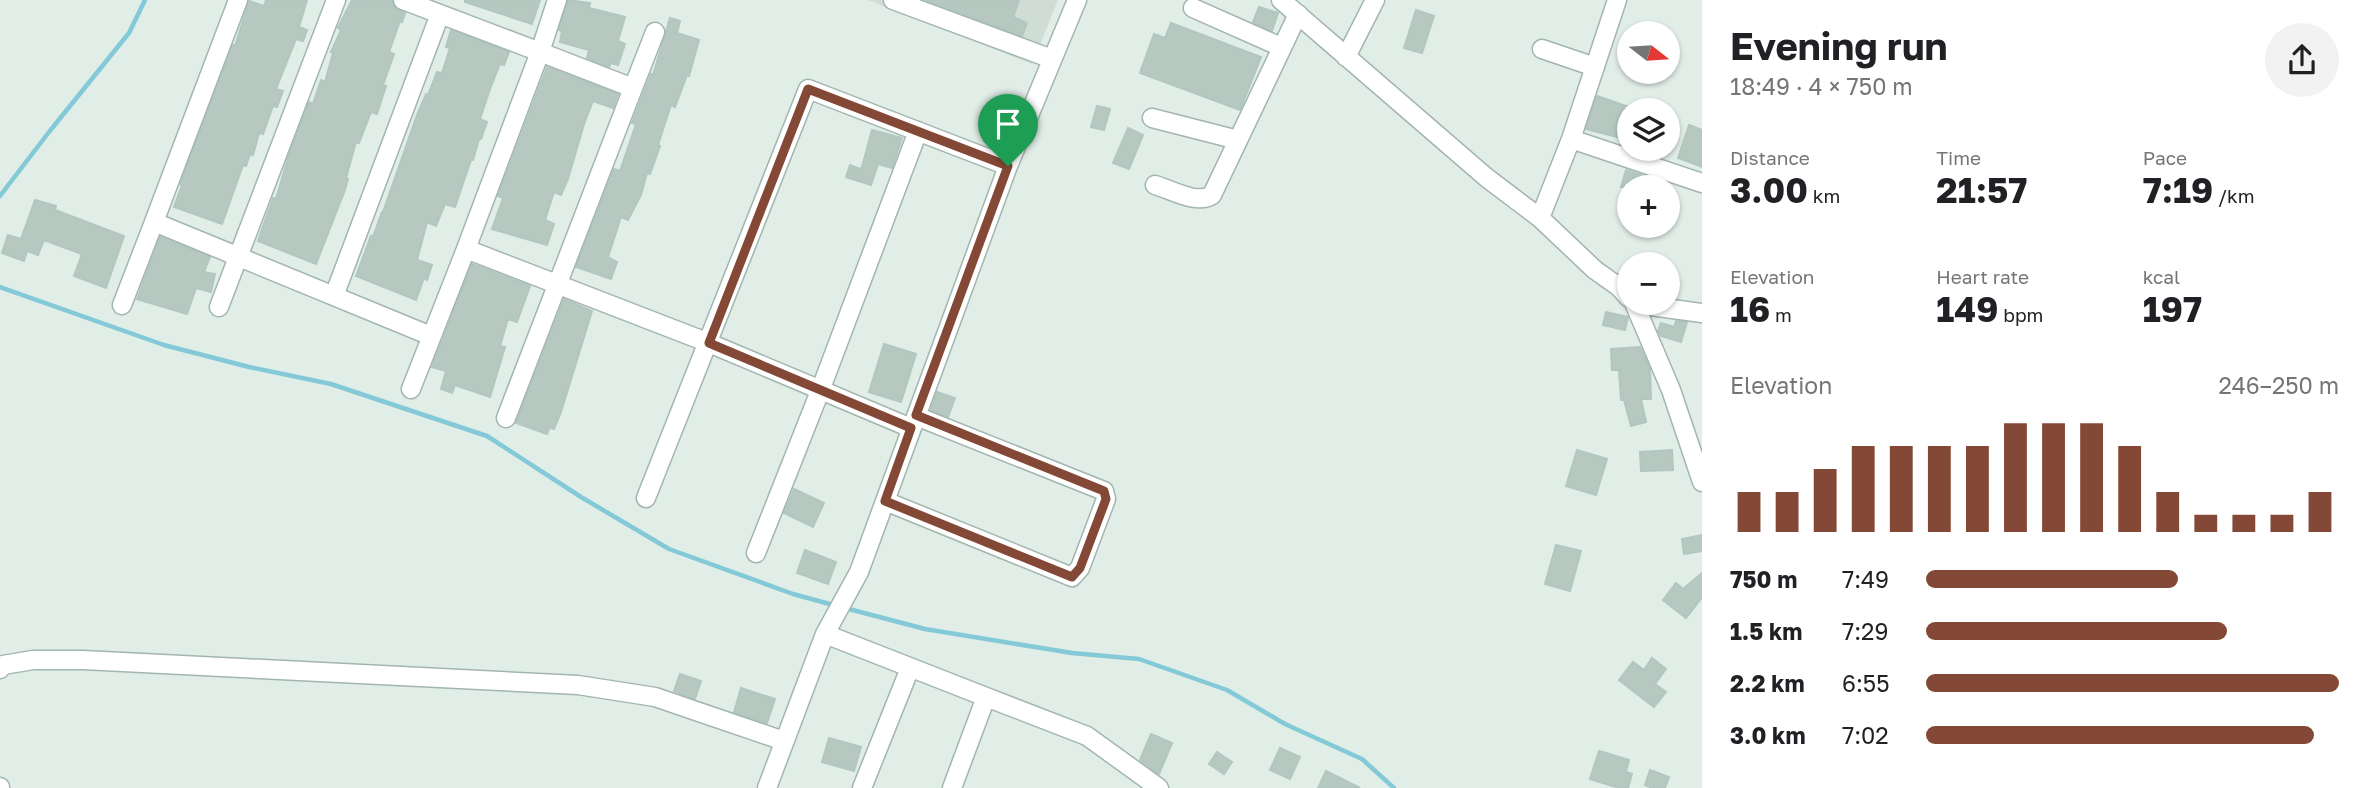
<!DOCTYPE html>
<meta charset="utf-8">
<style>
:root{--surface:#fff;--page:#f2f2f2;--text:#202124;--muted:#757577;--accent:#844936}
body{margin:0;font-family:"Golos Text",sans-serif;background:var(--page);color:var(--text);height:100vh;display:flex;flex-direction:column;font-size:26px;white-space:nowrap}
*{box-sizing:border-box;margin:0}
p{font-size:23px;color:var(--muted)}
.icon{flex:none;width:38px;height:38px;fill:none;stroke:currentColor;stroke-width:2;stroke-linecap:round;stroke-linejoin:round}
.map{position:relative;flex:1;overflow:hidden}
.side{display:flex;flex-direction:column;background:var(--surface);width:665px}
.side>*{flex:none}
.needle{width:46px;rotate:107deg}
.tools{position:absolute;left:1617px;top:21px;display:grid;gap:14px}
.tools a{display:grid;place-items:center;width:63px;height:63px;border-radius:50%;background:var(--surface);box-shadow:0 2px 5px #0004;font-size:35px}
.pin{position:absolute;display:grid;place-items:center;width:60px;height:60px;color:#fff;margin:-72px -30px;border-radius:50% 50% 50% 0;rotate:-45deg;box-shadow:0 0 7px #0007}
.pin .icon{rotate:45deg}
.round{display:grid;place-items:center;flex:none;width:74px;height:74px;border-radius:37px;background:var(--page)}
.head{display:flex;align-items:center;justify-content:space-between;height:119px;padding:0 28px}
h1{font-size:38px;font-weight:700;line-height:52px}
.stats{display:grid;grid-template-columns:repeat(3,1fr);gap:10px;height:119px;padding:7px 28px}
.stats div{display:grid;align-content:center}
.stats b{font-size:35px;font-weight:700}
.stats small{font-size:19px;font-weight:400}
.stats p{font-size:19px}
.chart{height:196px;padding:14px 28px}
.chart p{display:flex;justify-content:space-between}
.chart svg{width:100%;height:126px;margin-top:7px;stroke:var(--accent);stroke-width:6}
ul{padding:0 28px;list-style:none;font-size:23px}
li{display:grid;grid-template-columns:112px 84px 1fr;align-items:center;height:52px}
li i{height:18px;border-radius:9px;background:var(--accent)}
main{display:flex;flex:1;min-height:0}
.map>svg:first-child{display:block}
</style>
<main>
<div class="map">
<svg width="1702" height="788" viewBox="0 0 1702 788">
<rect width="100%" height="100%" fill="#e1ede7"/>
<path fill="#cfddd6" d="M868,0H1058L1032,64Z"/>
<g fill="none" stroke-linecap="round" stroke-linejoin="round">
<path stroke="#83c9d7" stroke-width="4.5" d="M0,196L49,132L129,33L145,0
M0,287L164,345L249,367L331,384L487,436L581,497L669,549L793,594L837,606
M845,608L925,629L1072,653L1139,659L1227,690L1285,724L1362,759L1394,788"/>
</g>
<path fill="#b6c8c0" stroke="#b2c7bf" stroke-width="2" d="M266,0H307L299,27L307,30L303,41L296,39L276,89L283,91L277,107L273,106L263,134L259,133L253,155L250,154L246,166L243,165L222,224L174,207L182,185L180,184L233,45L235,46L249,1L264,6Z
M352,0H392L395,8L405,13L402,22L400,21L389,52L394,54L383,85L386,86L377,114L371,112L359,143L356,142L346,178L348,179L345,190L316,264L258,241L272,201L273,198L276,199L288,158L309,102L313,104L321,80L325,82L333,53L331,52L341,30L338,28Z
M465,0H540L532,24L465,2Z
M568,0L590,3L589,8L625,17L618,41L625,44L618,65L611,63L609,67L587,58L589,50L560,42L562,31L559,30Z
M926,0H1019L1013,17L1027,23L1022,36Z
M1259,7L1278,13L1272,31L1253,22Z
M1416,10L1434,16L1422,53L1404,48Z
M670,18L680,21L677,33L699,40L689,76L687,75L675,107L671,105L658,145L660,146L650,174L647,173L641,195L628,220L621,217L608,257L617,262L611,279L576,267L614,169L620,171L636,124L632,123L651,74L653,75Z
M1171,23L1261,57L1240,110L1140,73L1154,34L1165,38Z
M451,30L509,52L504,65L500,64L490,89L480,119L487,122L481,139H479L473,160H471L455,207L445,204L436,226L427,222L417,260L432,265L427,280L424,278L416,300L356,276L371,236L373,237L382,212H383L417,115L426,94L428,95L437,72L442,73L450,48L446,47Z
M547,67L618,94L613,108L593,101L584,124L568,179L561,195L554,192L545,220L554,224L547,245L492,229L503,198L498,196Z
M1597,96L1629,107V125L1625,139L1586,129Z
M1097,106L1110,109L1104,130L1091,127Z
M1689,125L1702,130V167L1678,158Z
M1128,128L1143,135L1129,169L1113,163Z
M872,130L902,138L892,168L878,164L871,185L846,177L850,165L860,169L862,167Z
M1626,170L1666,183L1664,187H1621Z
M35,200L56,206L55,210L124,236L106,288L74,276L82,254L44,240L38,255L27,251L24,261L2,253L8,235L21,239Z
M160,237L210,257L204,272L215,274L211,292L196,288L187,314L137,299Z
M472,264L530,286L517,322L508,319L500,346L505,347L490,397L455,385L452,393L441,389L446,371L432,367Z
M564,299L592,311L561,412L554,429L550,427L547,434L516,423Z
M1606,312L1628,317L1625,330L1603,325Z
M1676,321L1687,322L1681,342L1661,336L1658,331L1661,323L1674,327Z
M884,344L916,354L901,402L869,392Z
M1640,347L1650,369L1651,399H1641L1646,422L1631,426L1624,400H1621L1619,370H1612L1611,349Z
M937,392L955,398L948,417L931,410Z
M1577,450L1607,459L1596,495L1566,486Z
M1672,450L1673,470L1641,471L1640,452Z
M794,489L824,503L813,527L784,513Z
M1702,535V551L1684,554L1682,539Z
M1556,545L1581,551L1570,591L1545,584Z
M805,550L836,562L828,584L797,573Z
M1702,573V597L1686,618L1663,600L1676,583L1683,589Z
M1652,658L1666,669L1655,684L1666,692L1654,707L1619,680L1633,662L1644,670Z
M680,674L701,681L695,699L674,691Z
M741,688L775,699L767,723L734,712Z
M1151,734L1172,743L1159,774L1140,760Z
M829,738L861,747L854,771L822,762Z
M1280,748L1300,757L1290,779L1270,770Z
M1599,751L1629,760L1626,772L1632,774L1628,788H1619L1590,779Z
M1217,752L1232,762L1224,774L1209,764Z
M1650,770L1669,777L1665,788H1652L1645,785Z
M1326,771L1360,788H1318Z"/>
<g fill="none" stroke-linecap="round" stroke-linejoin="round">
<defs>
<path id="minor" d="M238,0L154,222L431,336
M403,0L540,52L466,249
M893,0L1052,59
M1281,0L1487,178L1540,218L1595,270L1619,287L1629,298
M1193,8L1281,47
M1542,49L1595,67
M1346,57L1375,0
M633,88L655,32
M1152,118L1238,140
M1571,139L1702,183
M1155,185C1172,190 1197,205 1212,195L1298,14
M1540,218L1571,139L1617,0
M334,296L440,14
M1634,303L1671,390L1702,482
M1636,304L1702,313
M122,305L154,222
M219,307L336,0
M411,389L466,249L709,343L911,428
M506,418L633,88L540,52L557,0
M646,498L808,89L1008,166
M885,501L1072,577L1080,568L1106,499L1104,491L916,416
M756,553L820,391L918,131
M825,634L986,697L952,788
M0,669L3,665L33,660H83L578,685L655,697L784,741
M986,697L1087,736L1159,788
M0,787V788
M767,788L825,634L859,572L1008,166L1077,0
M862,788L910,668"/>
</defs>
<use href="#minor" stroke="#a3b5af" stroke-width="21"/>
<use href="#minor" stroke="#fff" stroke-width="18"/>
</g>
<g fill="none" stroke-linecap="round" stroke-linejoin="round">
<defs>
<path id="route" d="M808,89L1008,166L916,415L1104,491L1106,499L1080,568L1072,577L885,501L911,428L709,343Z"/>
</defs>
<use href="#route" stroke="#fff" stroke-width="14"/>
<use href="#route" stroke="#844936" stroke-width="9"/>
</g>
</svg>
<div class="tools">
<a><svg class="needle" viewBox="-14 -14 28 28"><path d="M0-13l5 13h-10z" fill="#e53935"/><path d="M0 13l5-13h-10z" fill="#757577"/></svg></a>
<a><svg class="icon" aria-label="layers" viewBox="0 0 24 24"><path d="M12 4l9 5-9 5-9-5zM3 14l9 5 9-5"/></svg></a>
<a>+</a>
<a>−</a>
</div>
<div class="pin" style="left:1008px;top:166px;background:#1e9e55"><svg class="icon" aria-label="arrive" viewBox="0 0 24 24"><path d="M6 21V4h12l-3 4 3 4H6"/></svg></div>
</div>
<section class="side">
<div class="head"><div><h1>Evening run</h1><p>18:49 · 4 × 750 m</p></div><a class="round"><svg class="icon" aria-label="share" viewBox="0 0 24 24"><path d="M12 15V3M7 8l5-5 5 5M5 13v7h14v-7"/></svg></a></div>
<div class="stats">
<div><p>Distance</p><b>3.00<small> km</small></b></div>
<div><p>Time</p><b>21:57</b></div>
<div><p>Pace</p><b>7:19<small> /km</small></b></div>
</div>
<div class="stats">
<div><p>Elevation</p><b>16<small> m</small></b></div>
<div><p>Heart rate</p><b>149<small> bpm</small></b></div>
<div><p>kcal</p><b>197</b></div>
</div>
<div class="chart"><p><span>Elevation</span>246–250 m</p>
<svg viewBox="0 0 160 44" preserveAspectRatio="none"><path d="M5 44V30M15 44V30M25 44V22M35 44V14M45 44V14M55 44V14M65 44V14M75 44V6M85 44V6M95 44V6M105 44V14M115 44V30M125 44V38M135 44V38M145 44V38M155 44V30"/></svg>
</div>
<ul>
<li><b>750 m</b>7:49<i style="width:61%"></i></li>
<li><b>1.5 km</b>7:29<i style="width:73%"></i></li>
<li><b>2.2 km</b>6:55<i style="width:100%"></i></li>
<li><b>3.0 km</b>7:02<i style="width:94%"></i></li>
</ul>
</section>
</main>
